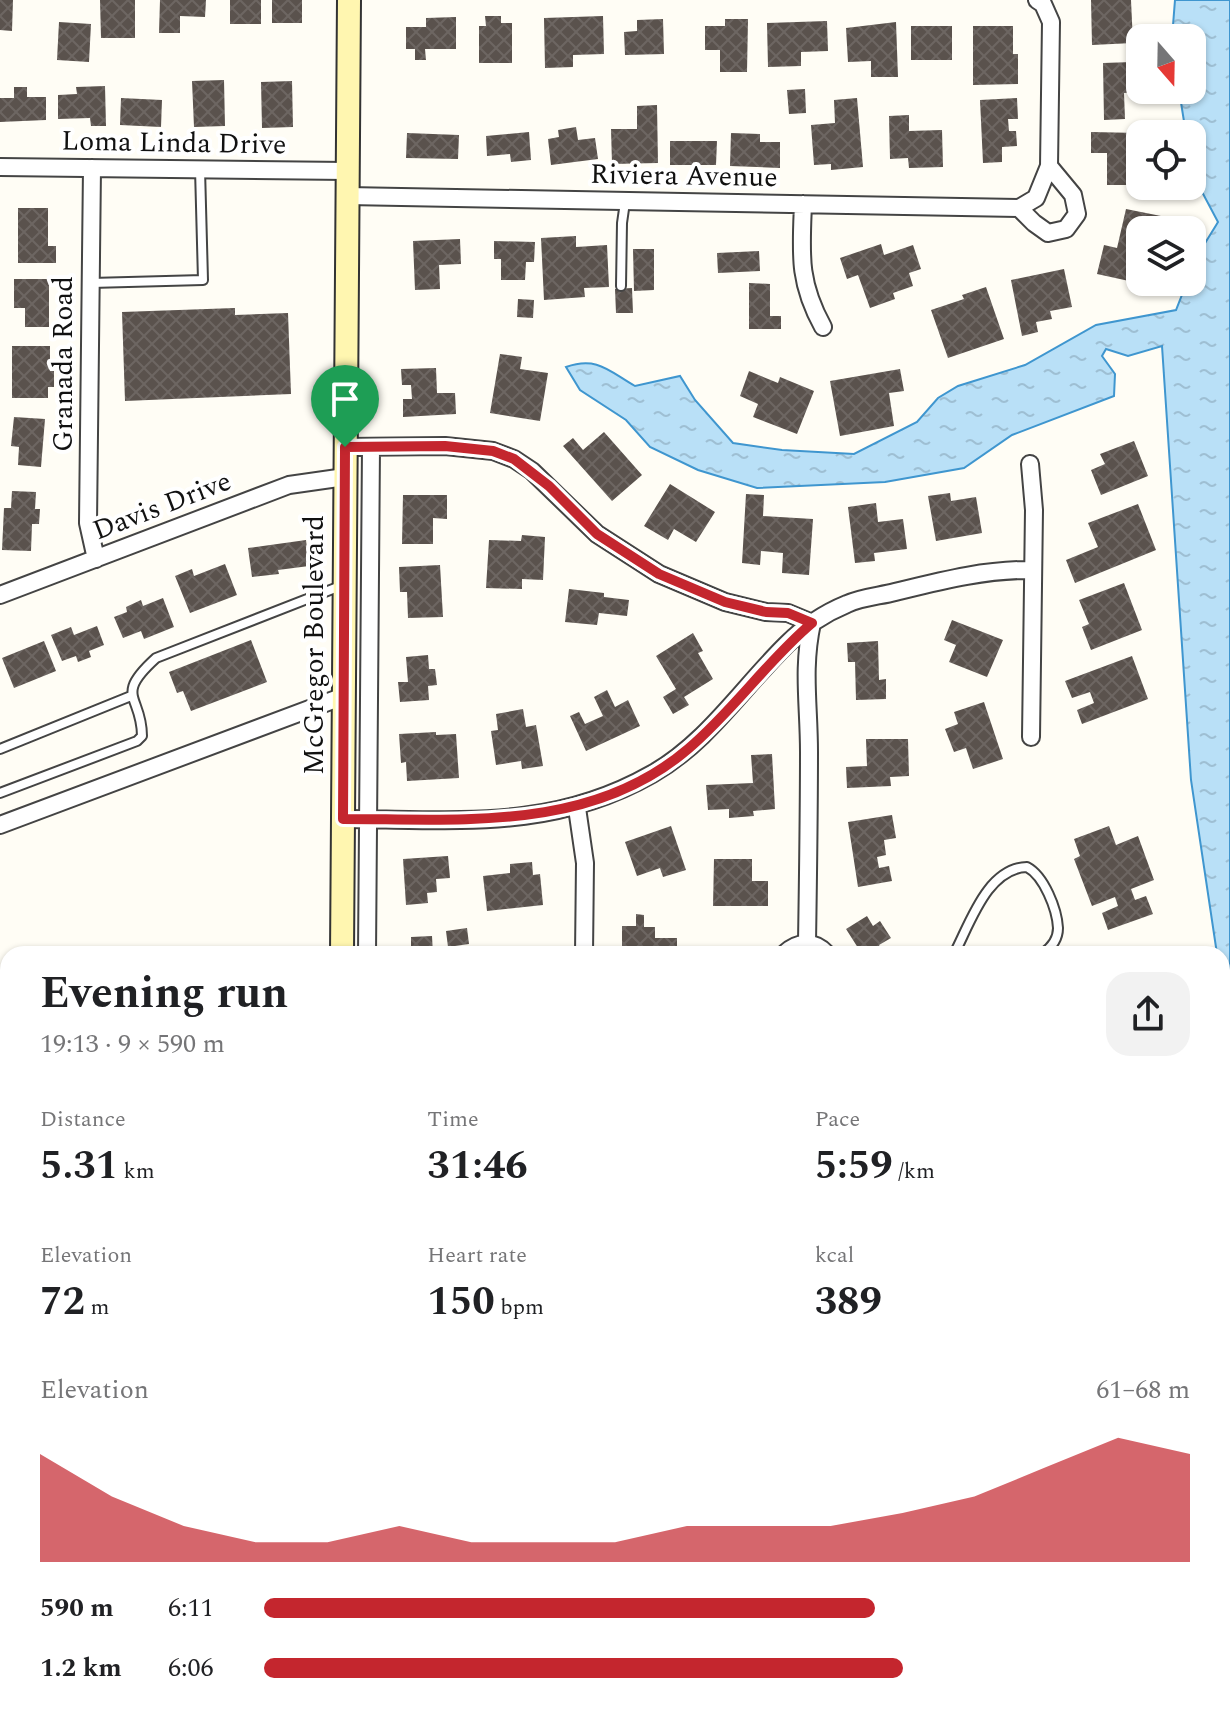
<!DOCTYPE html>
<meta charset="utf-8">
<style>
:root{--surface:#fff;--page:#f2f2f2;--text:#202124;--muted:#757577;--accent:#c4262e}
body{margin:0;font-family:Spectral,serif;background:var(--page);color:var(--text);height:100vh;display:flex;flex-direction:column;font-size:30px;white-space:nowrap}
*{box-sizing:border-box;margin:0}
p{font-size:26px;color:var(--muted)}
.icon{flex:none;width:44px;height:44px;fill:none;stroke:currentColor;stroke-width:2;stroke-linecap:round;stroke-linejoin:round}
.map{position:relative;flex:1;overflow:hidden}
.sheet{position:absolute;left:0px;top:946px;width:1230px;height:768px;display:flex;flex-direction:column;background:var(--surface);border-radius:24px 24px 0 0;box-shadow:0 2px 6px #0004}
.sheet>*{flex:none}
.needle{width:52px;rotate:160deg}
.controls{position:absolute;left:1126px;top:24px;display:grid;gap:16px}
.controls a{display:grid;place-items:center;width:80px;height:80px;border-radius:16px;background:var(--surface);box-shadow:0 2px 6px #0004;font-size:40px}
.pin{position:absolute;display:grid;place-items:center;width:68px;height:68px;color:#fff;margin:-82px -34px;border-radius:50% 50% 50% 0;rotate:-45deg;box-shadow:0 0 8px #0007}
.pin .icon{rotate:45deg}
.round{display:grid;place-items:center;flex:none;width:84px;height:84px;border-radius:24px;background:var(--page)}
.headline{display:flex;align-items:center;justify-content:space-between;height:136px;padding:0 40px}
h1{font-size:44px;font-weight:700;line-height:60px}
.figures{display:grid;grid-template-columns:repeat(3,1fr);gap:12px;height:136px;padding:8px 40px}
.figures div{display:grid;align-content:center}
.figures b{font-size:40px;font-weight:700}
.figures small{font-size:22px;font-weight:400}
.figures p{font-size:22px}
.chart{height:224px;padding:16px 40px}
.chart p{display:flex;justify-content:space-between}
.chart svg{width:100%;height:144px;margin-top:8px;fill:var(--accent);opacity:.7}
ul{padding:0 40px;list-style:none;font-size:26px}
li{display:grid;grid-template-columns:128px 96px 1fr;align-items:center;height:60px}
li i{height:20px;border-radius:10px;background:var(--accent)}
.map>svg:first-child{display:block}
</style>
<div class="map">
<svg width="1230" height="1714" viewBox="0 0 1230 1714">
<defs>
<pattern id="park-tufts" width="24" height="20" patternUnits="userSpaceOnUse" patternTransform="scale(2)"><rect width="24" height="20" fill="#d5ebbd"/><path d="M3 7l-1-3M5 7V3M7 7l1-3M15 17l-1-3M17 17v-4M19 17l1-3" fill="none" stroke="#b6c8a1"/></pattern>
<pattern id="water-ripples" width="26" height="14" patternUnits="userSpaceOnUse" patternTransform="scale(2)"><rect width="26" height="14" fill="#b9e0f7"/><path d="M2 4q2-2 4 0t4 0M15 11q2-2 4 0t4 0" fill="none" stroke="#9ebfd3"/></pattern>
<pattern id="building-cross-hatch" width="8" height="8" patternUnits="userSpaceOnUse" patternTransform="scale(2)"><rect width="8" height="8" fill="#5a524d"/><path d="M0 0l8 8M0 8l8-8" fill="none" stroke="#6d6662"/></pattern>
</defs>
<rect width="100%" height="100%" fill="#fffdf5"/>
<path fill="url(#park-tufts)" d="M1222,1353H1230V1446L1222,1448Z
M384,1706H529V1707L474,1714H384Z"/>
<path fill="url(#water-ripples)" stroke="#3f96cf" stroke-width="2" d="M1175,0H1230V1017L1222,983V954H1217L1191,780L1162,346L1128,356L1106,349L1102,356L1115,374L1114,396L1012,435L964,468L885,482L757,488L698,470L650,447L626,420L580,390L566,367C597,356 609,371 635,386L680,376L695,400L733,443L782,450L854,454L917,422L938,398L958,386L1025,365L1096,325L1176,310L1187,282H1192C1192,259 1207,241 1218,222L1192,173V134H1186L1179,90H1192V38H1172Z"/>
<path fill="url(#building-cross-hatch)" d="M0,0H13L12,31L0,30Z
M100,0H135V38H101Z
M160,0H206L205,17L180,16V33H159Z
M230,0H261V24H230Z
M272,0H302V23H272Z
M1091,0H1131L1133,43L1092,45Z
M485,16H501V23H512V63H479V26H486Z
M603,16L604,54L573,55V67L545,68L544,18Z
M456,17V49H425L426,60H415V49H406V27H426V18Z
M663,19L664,54L625,55L624,32L637,31V20Z
M725,19H748L747,72H720V50H705V26H725Z
M827,21L828,51L801,52V66L768,67L767,23Z
M59,22L91,24L89,62L57,60Z
M896,22L898,77H871V61L848,62L846,28Z
M911,26H952V60H911Z
M973,26H1013V54H1018V84L973,85Z
M1132,62L1133,92L1124,93L1125,119L1104,120L1103,63Z
M224,80L225,126L194,127L192,81Z
M292,81L293,127L262,128L261,82Z
M105,86L106,126H91L90,118L58,119V95L77,94L76,87Z
M14,87H27V97H46V120L0,122V98H14Z
M805,89L806,113L789,114L787,90Z
M121,98L162,100L161,127L120,125Z
M857,98L863,167L831,170V164L814,165L811,125L835,123L834,100Z
M1017,98L1018,119H1008L1009,131H1016L1017,146L1002,147V162L983,163L980,100Z
M657,105L658,163L612,164L611,129H637V106Z
M909,115V131L942,130L943,167L909,168L908,158L890,159L889,116Z
M576,127L578,140L595,138L598,159L551,165L548,139L559,137L558,130Z
M529,132L531,160L511,162L510,154L487,156L486,136Z
M1091,132L1140,133V185H1107V153H1091Z
M407,133L459,135L458,159L406,158Z
M731,133L760,134V142H780V168L730,166Z
M670,141H717L716,165H670Z
M18,208H48V246H56V263H18Z
M1126,209L1171,218L1168,230H1140V282H1156L1154,292L1128,286L1129,281L1097,274L1104,245L1117,248Z
M576,236V247L607,245L609,287L584,288L585,297L544,300L541,238Z
M460,239L461,264L439,265L440,289L415,290L413,241Z
M494,241L535,242L534,262H526L525,280H501V259H494Z
M881,244L884,255L913,245L921,269L909,273L913,286L893,293L895,299L870,308L858,275L847,279L840,258Z
M633,249H654V290L634,291Z
M759,251L760,271L718,273L717,253Z
M1064,269L1072,307L1050,311L1052,319L1036,322L1038,332L1022,336L1011,280Z
M14,279H49V327H25V308H14Z
M749,283L770,284V316H781V329H749Z
M986,287L1004,339L948,358L931,310L964,299L962,295Z
M632,288L633,313H616L615,289Z
M518,299L534,300L533,318L517,317Z
M235,308V315L288,313L291,394L125,401L122,312Z
M12,346H50V371H54V387H48V398H12Z
M500,354L522,357L520,369L548,373L540,421L490,413Z
M436,368L437,393H455L456,414L403,417V399H412L411,385H402L401,369Z
M900,369L904,391L889,393L894,426L840,436L830,381Z
M749,371L778,383L780,377L814,391L797,434L753,417L758,404L740,396Z
M14,417L45,419L41,467L18,465L19,447L11,446Z
M604,432L642,475L612,501L563,446L573,438L583,450Z
M1134,441L1148,476L1101,495L1091,470L1105,464L1100,454Z
M670,484L715,512L696,542L674,529L668,540L644,526Z
M12,491L36,492L35,509H40L39,524H32L31,551L2,550L4,508H11Z
M950,493L951,501L976,497L982,533L936,541L928,496Z
M746,494L764,495L763,516L813,519L809,575L782,573L783,553L761,551L760,565L742,563Z
M403,495H447V519L433,518V544H402Z
M876,503L878,522L903,519L907,549L874,553L875,561L855,563L848,507Z
M1138,504L1156,550L1075,583L1066,560L1098,547L1088,523Z
M522,535L545,537L543,580L522,579V589L486,588L489,540L521,541Z
M306,540L309,566L278,570L279,574L252,577L248,548Z
M225,564L237,595L190,613L175,576L192,569L194,576Z
M440,565L443,617L408,618L407,592H400L399,567Z
M1124,583L1142,630L1091,650L1082,627L1089,624L1079,600Z
M569,589L604,593V597L629,600L627,616L599,613L597,625L565,622Z
M163,598L174,627L144,639L141,631L123,638L114,617L127,612L126,607L141,600L143,606Z
M952,620L1003,640L987,677L949,662L956,645L944,640Z
M97,626L104,645L89,651L91,657L78,662L76,656L62,661L51,635L71,627L74,635Z
M693,633L703,651L698,653L713,679L684,697L689,705L673,714L663,697L676,689L656,656Z
M251,640L267,682L191,711L183,691L177,693L169,672Z
M44,641L56,671L14,688L2,658Z
M878,641L879,680L886,679V699L856,700L855,662H848L847,643Z
M428,655L429,669H435L437,685L428,686L429,700L400,702L398,682H408L406,657Z
M1132,656L1148,699L1082,724L1077,710L1094,703L1090,692L1072,698L1065,681Z
M607,690L615,707L628,700L640,726L586,751L570,716L579,712L585,724L603,716L594,697Z
M984,702L1003,759L973,769L966,748L954,752L945,729L958,724L954,712Z
M523,709L526,727L536,725L543,766L522,769L521,761L496,765L491,731L498,730L496,714Z
M436,732V735L456,734L459,778L407,781L406,762L401,763L399,734Z
M866,739H908L909,776L890,777L891,786L847,788L846,767L867,766Z
M772,754L775,809L753,811L754,816L729,818V809L708,810L706,785L753,783L751,755Z
M892,815L896,838L884,840L886,855L877,857L879,868L889,866L892,881L858,887L848,822Z
M671,826L686,870L663,877L660,868L637,876L625,842Z
M1109,826L1116,845L1138,836L1154,880L1131,889L1135,900L1146,896L1153,914L1108,930L1102,913L1118,906L1115,897L1092,906L1074,859L1080,856L1074,839Z
M448,856L450,878L436,879L437,892L427,893L428,903L406,905L403,859Z
M714,859H752V881H768V906H713Z
M532,862L533,875L540,874L543,905L487,911L483,876L510,873V864Z
M636,914L644,915V927H655V938H677V954H622V926H636Z
M867,916L873,926L880,921L891,938L879,945L884,954H855L860,951L846,929Z
M467,928L469,944L448,947L446,931Z
M432,936L433,954H411V937Z
M1,1359L8,1382V1421L0,1424Z
M1230,1471V1490L1224,1492L1222,1473Z
M1230,1670V1691L1222,1693V1672Z
M568,1706H593L571,1714Z
M960,1706H977L979,1714H963Z"/>
<g fill="none" stroke-linecap="round" stroke-linejoin="round">
<defs>
<path id="service" d="M91,283L203,280L200,169
M621,286L622,223L625,202
M0,749L131,696
M0,793L137,741L142,736C142,695 113,697 156,658L343,585
M954,954C970,924 987,868 1027,867C1044,876 1057,909 1058,928C1058,940 1051,948 1042,954"/>
<path id="minor" d="M0,167L347,171
M92,168L88,523L96,559
M347,196L1019,208L1036,198L1049,166L1051,22L1043,4L1037,0
M803,204C801,254 798,282 823,327
M1019,208L1034,223L1048,233L1066,229L1077,214L1073,195L1049,166
M345,447L445,446L493,451L514,459L532,471L597,534L659,574L725,602L766,612L788,613L812,623C802,669 809,705 809,752C809,815 808,879 807,943
M1030,464L1034,510L1031,737
M0,595L289,485L345,477
M577,808L585,863L584,954
M343,819C454,819 550,832 652,774C707,743 742,688 787,644C804,627 825,613 847,604C862,597 880,596 895,592C940,581 986,569 1033,570
M0,825L344,696
M367,954L371,447
M784,954C797,941 814,940 827,954
M0,1048L8,1071
M1222,1569L1230,1567
M760,1714L814,1706"/>
<path id="secondary" d="M342,954L349,0
M0,1621L8,1618
M47,1714L68,1706
M335,1714L336,1706"/>
<path id="trunk" d="M1222,1306L1230,1307
M1222,1334H1230
M0,1663L8,1660
M0,1692L8,1689"/>
</defs>
<use href="#service" stroke="#444" stroke-width="12"/>
<use href="#minor" stroke="#444" stroke-width="20"/>
<use href="#secondary" stroke="#333" stroke-width="26"/>
<use href="#trunk" stroke="#222" stroke-width="30"/>
<use href="#service" stroke="#fff" stroke-width="8"/>
<use href="#minor" stroke="#fff" stroke-width="16"/>
<use href="#secondary" stroke="#fff6b0" stroke-width="22"/>
<use href="#trunk" stroke="#f7bc64" stroke-width="26"/>
</g>
<g fill="none" stroke-linecap="round" stroke-linejoin="round">
<defs>
<path id="route" d="M445,446L493,451L514,459L549,486L597,534L659,574L725,602L766,612L788,613L812,623C767,661 733,711 688,749C591,832 462,819 343,819L345,447Z"/>
</defs>
<use href="#route" stroke="#fff" stroke-width="16"/>
<use href="#route" stroke="#c4262e" stroke-width="10"/>
</g>
<g text-anchor="middle" dominant-baseline="central" stroke-width="8" stroke-linejoin="round" paint-order="stroke">
<g font-size="28" fill="#111" stroke="#fff">
<text transform="translate(174 143) rotate(1)">Loma Linda Drive</text>
<text transform="translate(684 176) rotate(1)">Riviera Avenue</text>
<text transform="translate(63 364) rotate(-90)">Granada Road</text>
<text transform="translate(162 506) rotate(-21)">Davis Drive</text>
<text transform="translate(314 645) rotate(-90)">McGregor Boulevard</text>
</g>
</g>
</svg>
<div class="controls">
<a><svg class="needle" viewBox="-14 -14 28 28"><path d="M0-13l5 13h-10z" fill="#e53935"/><path d="M0 13l5-13h-10z" fill="#757577"/></svg></a>
<a><svg class="icon" aria-label="locate" viewBox="0 0 24 24"><circle cx="12" cy="12" r="6"/><path d="M12 2v4M12 18v4M2 12h4M18 12h4"/></svg></a>
<a><svg class="icon" aria-label="layers" viewBox="0 0 24 24"><path d="M12 4l9 5-9 5-9-5zM3 14l9 5 9-5"/></svg></a>
</div>
<div class="pin" style="left:345px;top:447px;background:#1e9e55"><svg class="icon" aria-label="arrive" viewBox="0 0 24 24"><path d="M6 21V4h12l-3 4 3 4H6"/></svg></div>
<section class="sheet">
<div class="headline"><div><h1>Evening run</h1><p>19:13 · 9 × 590 m</p></div><a class="round"><svg class="icon" aria-label="share" viewBox="0 0 24 24"><path d="M12 15V3M7 8l5-5 5 5M5 13v7h14v-7"/></svg></a></div>
<div class="figures">
<div><p>Distance</p><b>5.31<small> km</small></b></div>
<div><p>Time</p><b>31:46</b></div>
<div><p>Pace</p><b>5:59<small> /km</small></b></div>
</div>
<div class="figures">
<div><p>Elevation</p><b>72<small> m</small></b></div>
<div><p>Heart rate</p><b>150<small> bpm</small></b></div>
<div><p>kcal</p><b>389</b></div>
</div>
<div class="chart"><p><span>Elevation</span>61–68 m</p>
<svg viewBox="0 0 160 44" preserveAspectRatio="none"><path d="M0 44V11L10 24L20 33L30 38L40 38L50 33L60 38L70 38L80 38L90 33L100 33L110 33L120 29L130 24L140 15L150 6L160 11V44z"/></svg>
</div>
<ul>
<li><b>590 m</b>6:11<i style="width:66%"></i></li>
<li><b>1.2 km</b>6:06<i style="width:69%"></i></li>
</ul>
</section>
</div>
